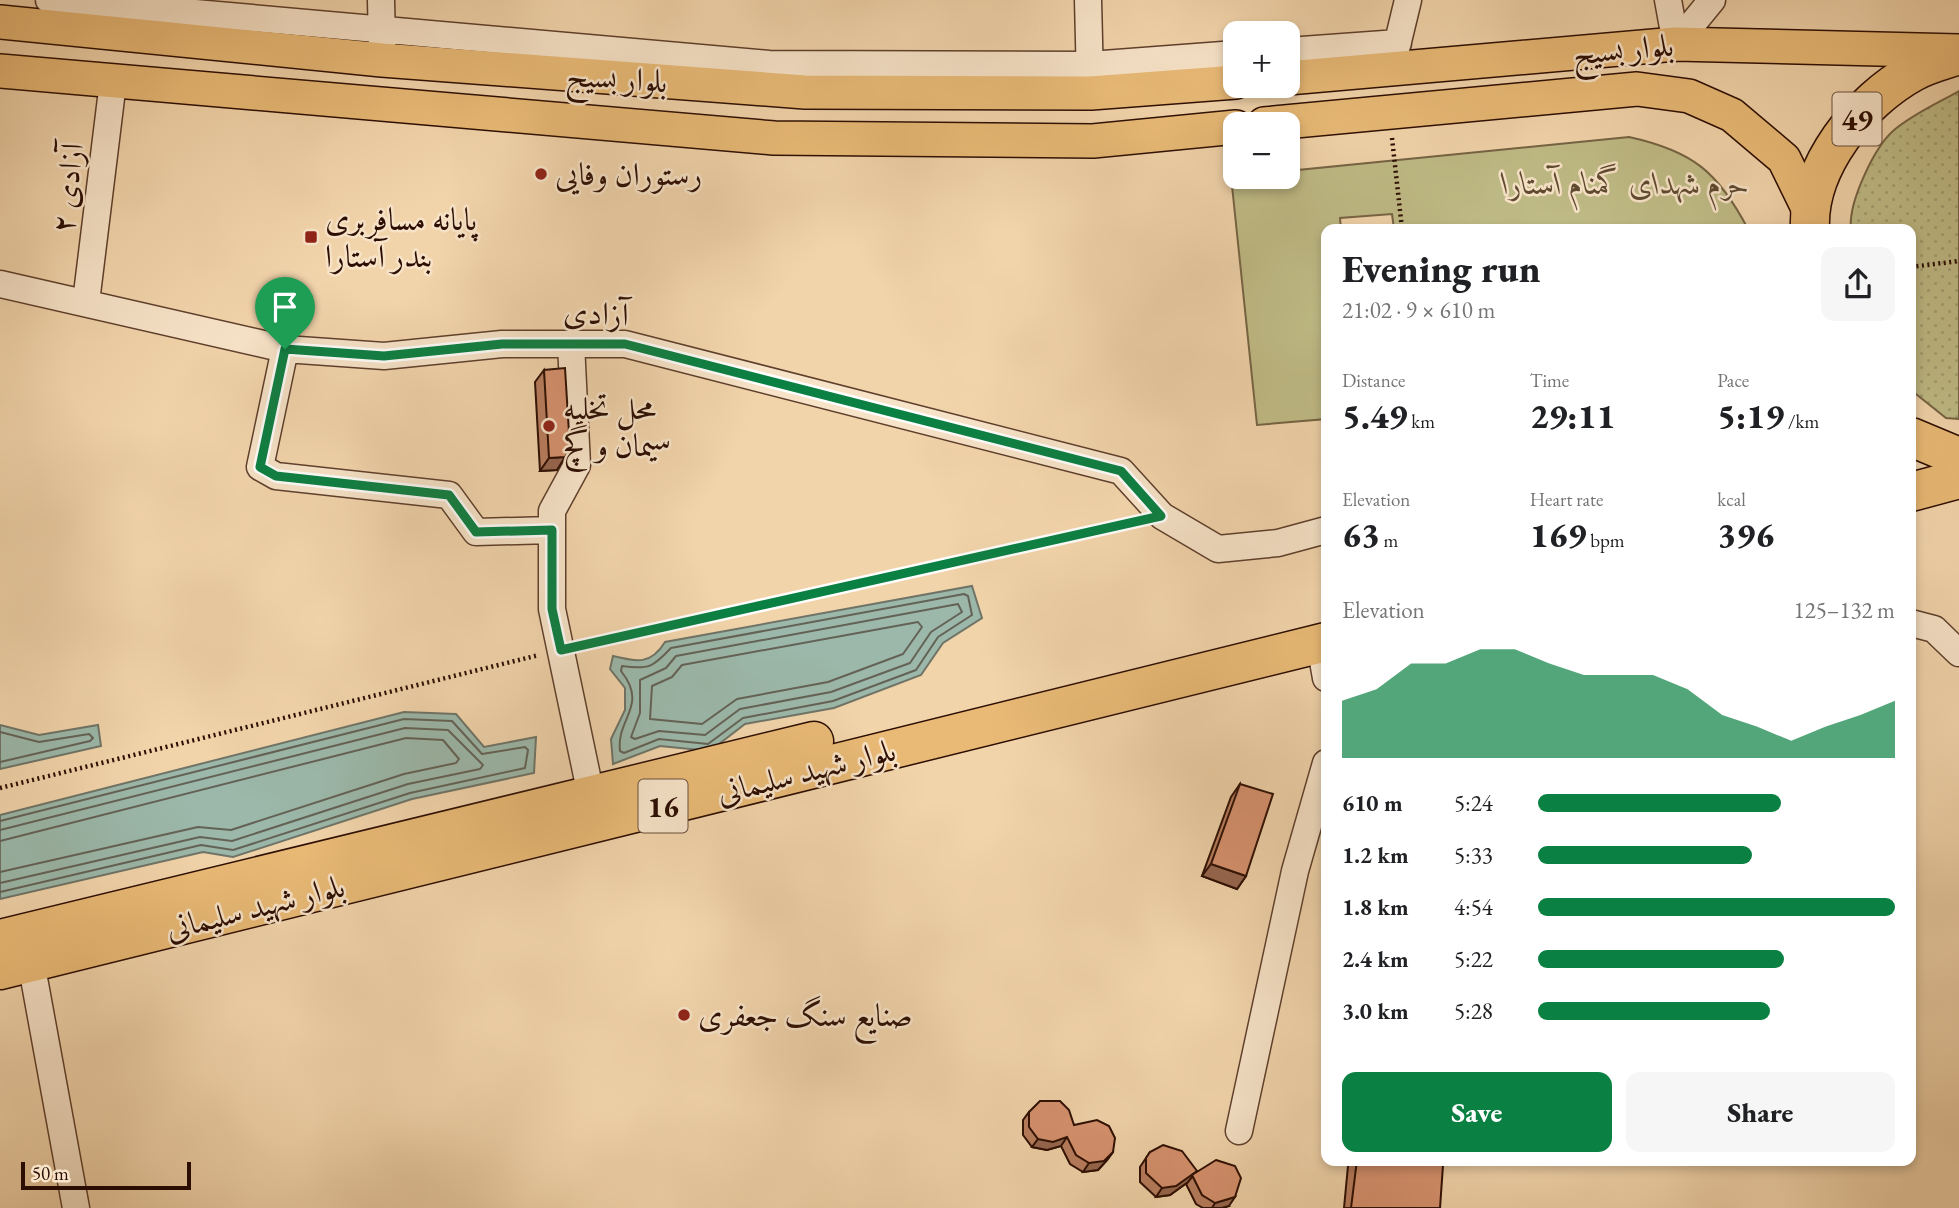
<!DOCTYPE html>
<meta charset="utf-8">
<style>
:root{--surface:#fff;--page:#f6f6f6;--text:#202124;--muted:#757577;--accent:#0b8043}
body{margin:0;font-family:"EB Garamond",Amiri,serif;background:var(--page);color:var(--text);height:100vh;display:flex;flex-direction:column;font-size:26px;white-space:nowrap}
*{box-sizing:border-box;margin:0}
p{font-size:23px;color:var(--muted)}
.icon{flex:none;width:38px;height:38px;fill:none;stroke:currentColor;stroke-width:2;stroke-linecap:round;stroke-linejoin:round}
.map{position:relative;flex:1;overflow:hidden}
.sheet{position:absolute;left:1321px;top:224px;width:595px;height:942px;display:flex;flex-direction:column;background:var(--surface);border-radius:14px;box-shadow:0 4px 10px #0003}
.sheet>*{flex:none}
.fabs{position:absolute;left:1223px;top:21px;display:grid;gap:14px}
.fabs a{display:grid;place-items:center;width:77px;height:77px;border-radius:14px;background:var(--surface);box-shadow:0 4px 10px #0003;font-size:35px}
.scale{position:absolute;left:21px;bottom:18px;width:170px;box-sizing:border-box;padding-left:7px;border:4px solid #2c0d02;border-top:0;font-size:19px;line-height:24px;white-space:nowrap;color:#2c0d02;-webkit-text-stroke:5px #f7e3c8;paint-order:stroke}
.pin{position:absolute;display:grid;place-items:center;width:60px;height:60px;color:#fff;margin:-72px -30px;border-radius:50% 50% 50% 0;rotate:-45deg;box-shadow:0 0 7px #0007}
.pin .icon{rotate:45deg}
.round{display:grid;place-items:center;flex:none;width:74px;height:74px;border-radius:14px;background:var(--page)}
.summary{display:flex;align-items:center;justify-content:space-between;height:119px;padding:0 21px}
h1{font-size:38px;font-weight:800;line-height:52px}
.figures{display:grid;grid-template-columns:repeat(3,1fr);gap:10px;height:119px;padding:7px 21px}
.figures div{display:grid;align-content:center}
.figures b{font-size:35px;font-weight:800}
.figures small{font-size:19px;font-weight:400}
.figures p{font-size:19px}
.chart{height:196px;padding:14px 21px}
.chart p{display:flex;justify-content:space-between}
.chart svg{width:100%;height:126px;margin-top:7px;fill:var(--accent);opacity:.7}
.action{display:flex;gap:14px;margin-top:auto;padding:14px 21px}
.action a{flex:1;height:80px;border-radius:14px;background:var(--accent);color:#fff;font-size:28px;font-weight:800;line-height:80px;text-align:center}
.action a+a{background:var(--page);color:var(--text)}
ul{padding:0 21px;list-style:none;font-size:23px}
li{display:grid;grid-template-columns:112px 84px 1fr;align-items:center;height:52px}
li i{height:18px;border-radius:9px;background:var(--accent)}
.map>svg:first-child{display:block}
</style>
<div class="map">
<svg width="1959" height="1208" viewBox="0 0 1959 1208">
<defs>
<pattern id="grass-dots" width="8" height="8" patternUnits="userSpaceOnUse" patternTransform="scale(1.75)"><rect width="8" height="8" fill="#bfbb86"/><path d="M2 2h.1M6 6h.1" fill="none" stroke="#a4a072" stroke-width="1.8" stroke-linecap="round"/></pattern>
</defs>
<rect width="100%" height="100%" fill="#f2d4ab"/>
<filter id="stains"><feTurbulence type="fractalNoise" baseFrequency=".00286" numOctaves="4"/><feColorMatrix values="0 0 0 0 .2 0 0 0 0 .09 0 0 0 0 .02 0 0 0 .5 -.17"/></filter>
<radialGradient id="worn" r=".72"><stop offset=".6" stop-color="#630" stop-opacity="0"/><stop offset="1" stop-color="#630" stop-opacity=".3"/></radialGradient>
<path fill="url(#grass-dots)" stroke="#766444" stroke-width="2" d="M1959,91V419L1946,418L1911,390V229H1851C1848,203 1874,148 1893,131C1911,115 1938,103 1959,91Z"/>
<path fill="#bfbb86" stroke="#766444" stroke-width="2" d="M1629,137C1693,151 1718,172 1748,229H1394L1392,214L1340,218L1341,229H1326V419L1257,425L1231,176L1288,177V171Z"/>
<path fill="#9bb8aa" stroke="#6f7467" stroke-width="2" d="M972,586L982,618L943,643L921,675L834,708L745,724L710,751L660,746L613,764L611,739L625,710V688L610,669L613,656C637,662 651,665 665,642Z
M404,712L456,714L484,747L536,737L534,773L412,799L233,857L203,852L0,899V815Z
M0,725L39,735L98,725L101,746L0,769Z"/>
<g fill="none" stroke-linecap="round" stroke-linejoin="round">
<path stroke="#646256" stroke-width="2" d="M964,594L968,596L972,615L938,637L916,670L833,701L743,718L708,744L659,739L624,753L620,751C616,718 649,706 621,671L622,666C649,670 653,667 671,648Z
M958,604L962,612L931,632L910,663L831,692L740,709L705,735L659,731L635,739L631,737L640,713V680L666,668L676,656Z
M918,622L922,627L903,654L828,682L737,699L702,724L650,719L652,686L672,677L682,665Z
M0,732L39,742L89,734L93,738L90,741L0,762
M0,821L404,719L452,721L482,754L525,747L528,750L525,768L410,793L233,850L201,845L0,892
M0,830L405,728L448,730L483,765L480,769L408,784L232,841L200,837L0,883
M0,841L406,738L443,740L459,759L456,763L404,774L231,830L198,827L0,872"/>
<defs>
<path id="minor" d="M49,0L769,64L1090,65L1236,54
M381,0L382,44
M1088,0L1090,81
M1668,0L1676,44
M1676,44L1712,0
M1288,51L1398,43
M1394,58L1408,0
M0,284L285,349L384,356L502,344H625L1121,471L1162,516L1218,549L1278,543L1326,530
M86,302L113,82
M571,344L577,465L552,511V609L591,795
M285,349L260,467L276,476L449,495L476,532L552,530
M1911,623L1934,629L1959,653
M1320,644L1326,678
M31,962L76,1208
M1239,1131L1295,871L1326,763"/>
<path id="major" d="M0,22L382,60L805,92L1091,93L1236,82
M0,71L774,138L1093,141L1236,127
M1288,78L1676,44L1959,51
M1264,124L1637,89L1689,96L1732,115L1784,159L1809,210"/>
<path id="highway" d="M1810,229C1807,167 1860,101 1913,72C1927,64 1944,60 1959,55
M1911,437L1959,457
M1911,492L1959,479
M0,939L814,741
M0,970L1326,642"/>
</defs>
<use href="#minor" stroke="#5e3f2c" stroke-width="29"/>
<use href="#major" stroke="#2c0d02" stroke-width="36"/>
<use href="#highway" stroke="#2c0d02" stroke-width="41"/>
<path stroke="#2c0d02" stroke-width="4.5" stroke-dasharray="2 3.5" stroke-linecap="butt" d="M1392,138L1402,229
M1911,267L1959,261
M582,645L1137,521
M0,788L539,655"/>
<use href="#minor" stroke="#f7e3c8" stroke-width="26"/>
<use href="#major" stroke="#e9ba76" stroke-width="33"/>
<use href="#highway" stroke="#e9ba76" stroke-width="38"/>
</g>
<path fill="#b97e5f" stroke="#2c0d02" stroke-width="2" d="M544,370L557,470L540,471L535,382Z
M1240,784L1246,876L1237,889L1202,876L1231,797Z
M1029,1112L1074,1125L1113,1152L1107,1160L1098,1170L1083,1172L1070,1164L1061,1146L1047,1150L1032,1147L1023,1135V1120Z
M1150,1152L1197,1171L1195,1174L1229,1206L1222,1208H1203L1196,1204L1186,1184L1188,1182L1170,1195L1156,1197L1140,1182V1167Z
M1353,1160H1405L1440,1208H1344L1348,1166Z"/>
<path fill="#96664e" stroke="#2c0d02" stroke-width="2" d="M565,457L557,470L540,471L549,458Z
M1211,864L1246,876L1237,889L1202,876Z
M1067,1137L1061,1146L1047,1150L1032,1147L1038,1139Z
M1113,1152L1107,1160L1098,1170L1083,1172L1089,1163Z
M1197,1171L1188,1182L1170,1195L1156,1197L1162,1188Z
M1235,1197L1229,1206L1222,1208H1212L1215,1203Z"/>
<path fill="#d7926f" stroke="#2c0d02" stroke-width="2" d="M565,368L570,449L565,457L549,458L544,370Z
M1240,784L1273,794L1246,876L1211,864Z
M1040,1101H1060L1069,1110L1074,1125L1097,1120L1109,1126L1115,1138L1113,1152L1104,1161L1089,1163L1076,1155L1067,1137L1053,1142L1038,1139L1029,1127V1112Z
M1163,1145L1182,1151L1197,1171L1176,1186L1162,1188L1146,1173V1158L1150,1152Z
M1216,1160L1235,1166L1241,1178L1235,1197L1215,1203L1202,1195L1192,1175Z
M1357,1160H1405L1443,1165L1440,1208H1351Z"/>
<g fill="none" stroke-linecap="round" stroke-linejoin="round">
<defs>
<path id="route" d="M502,344H625L1121,471L1161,516L561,650L552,609V530L476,532L449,495L276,476L260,467L285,349L384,356Z"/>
</defs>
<use href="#route" stroke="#fff" stroke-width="14"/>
<use href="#route" stroke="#0b8043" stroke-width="9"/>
</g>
<g fill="#8f2418" stroke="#f7e3c8" stroke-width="2.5">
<circle cx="541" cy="174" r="7"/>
<rect x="304" y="230" width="14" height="14" rx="3.5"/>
<circle cx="549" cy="426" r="7"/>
<circle cx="684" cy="1015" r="7"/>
</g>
<g text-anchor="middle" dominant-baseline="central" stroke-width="5" stroke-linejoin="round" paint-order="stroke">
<g fill="#f7e3c8" stroke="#694d3d" stroke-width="2">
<rect x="1832.5" y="92.5" width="49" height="53" rx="5"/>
<rect x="638.5" y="779.5" width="49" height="53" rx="5"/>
</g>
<g font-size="30" font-weight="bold" fill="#2c0d02">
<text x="1857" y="119">49</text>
<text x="663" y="806">16</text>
</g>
<g font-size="32" fill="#2c0d02" stroke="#f7e3c8">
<text transform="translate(1623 49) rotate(-5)">بلوار بسیج</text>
<text transform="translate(617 78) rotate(4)">بلوار بسیج</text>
<text transform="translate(67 188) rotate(-83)">آزادی ۲</text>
<text transform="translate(596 313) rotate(3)">آزادی</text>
<text transform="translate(806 771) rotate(-14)">بلوار شهید سلیمانی</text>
<text transform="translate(255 907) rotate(-14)">بلوار شهید سلیمانی</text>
</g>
<g font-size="32" fill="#2c0d02" stroke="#f7e3c8" text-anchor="start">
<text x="555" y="174">رستوران وفایی</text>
<text x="325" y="219">پایانه مسافربری<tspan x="325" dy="37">بندر آستارا</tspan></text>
<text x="563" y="408">محل تخلیه<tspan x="563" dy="37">سیمان و گچ</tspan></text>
<text x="698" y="1015">صنایع سنگ جعفری</text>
</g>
<g font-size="32" font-style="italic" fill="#5f4a30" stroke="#f7e3c8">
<text x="1626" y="183">حرم شهدای گمنام آستارا</text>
</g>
</g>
<rect width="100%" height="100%" filter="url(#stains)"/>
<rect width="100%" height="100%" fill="url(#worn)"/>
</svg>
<div class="fabs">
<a>+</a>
<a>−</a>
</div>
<div class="scale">50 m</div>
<div class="pin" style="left:285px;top:349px;background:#1e9e55"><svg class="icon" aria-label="arrive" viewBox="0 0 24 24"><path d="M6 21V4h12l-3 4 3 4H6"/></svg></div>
<section class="sheet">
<div class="summary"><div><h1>Evening run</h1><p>21:02 · 9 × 610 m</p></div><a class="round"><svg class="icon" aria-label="share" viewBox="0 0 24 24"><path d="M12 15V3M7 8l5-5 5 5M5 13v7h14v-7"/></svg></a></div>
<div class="figures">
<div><p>Distance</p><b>5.49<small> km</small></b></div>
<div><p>Time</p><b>29:11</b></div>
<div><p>Pace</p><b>5:19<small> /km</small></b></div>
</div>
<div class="figures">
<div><p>Elevation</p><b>63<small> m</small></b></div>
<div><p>Heart rate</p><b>169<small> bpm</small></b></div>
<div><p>kcal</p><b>396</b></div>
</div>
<div class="chart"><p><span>Elevation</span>125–132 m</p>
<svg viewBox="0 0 160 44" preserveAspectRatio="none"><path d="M0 44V24L10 20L20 11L30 11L40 6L50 6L60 11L70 15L80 15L90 15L100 20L110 29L120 33L130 38L140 33L150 29L160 24V44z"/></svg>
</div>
<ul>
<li><b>610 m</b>5:24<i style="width:68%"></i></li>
<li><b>1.2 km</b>5:33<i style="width:60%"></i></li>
<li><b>1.8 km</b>4:54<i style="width:100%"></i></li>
<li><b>2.4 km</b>5:22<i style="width:69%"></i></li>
<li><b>3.0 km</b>5:28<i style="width:65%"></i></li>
</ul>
<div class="action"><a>Save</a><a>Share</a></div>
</section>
</div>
